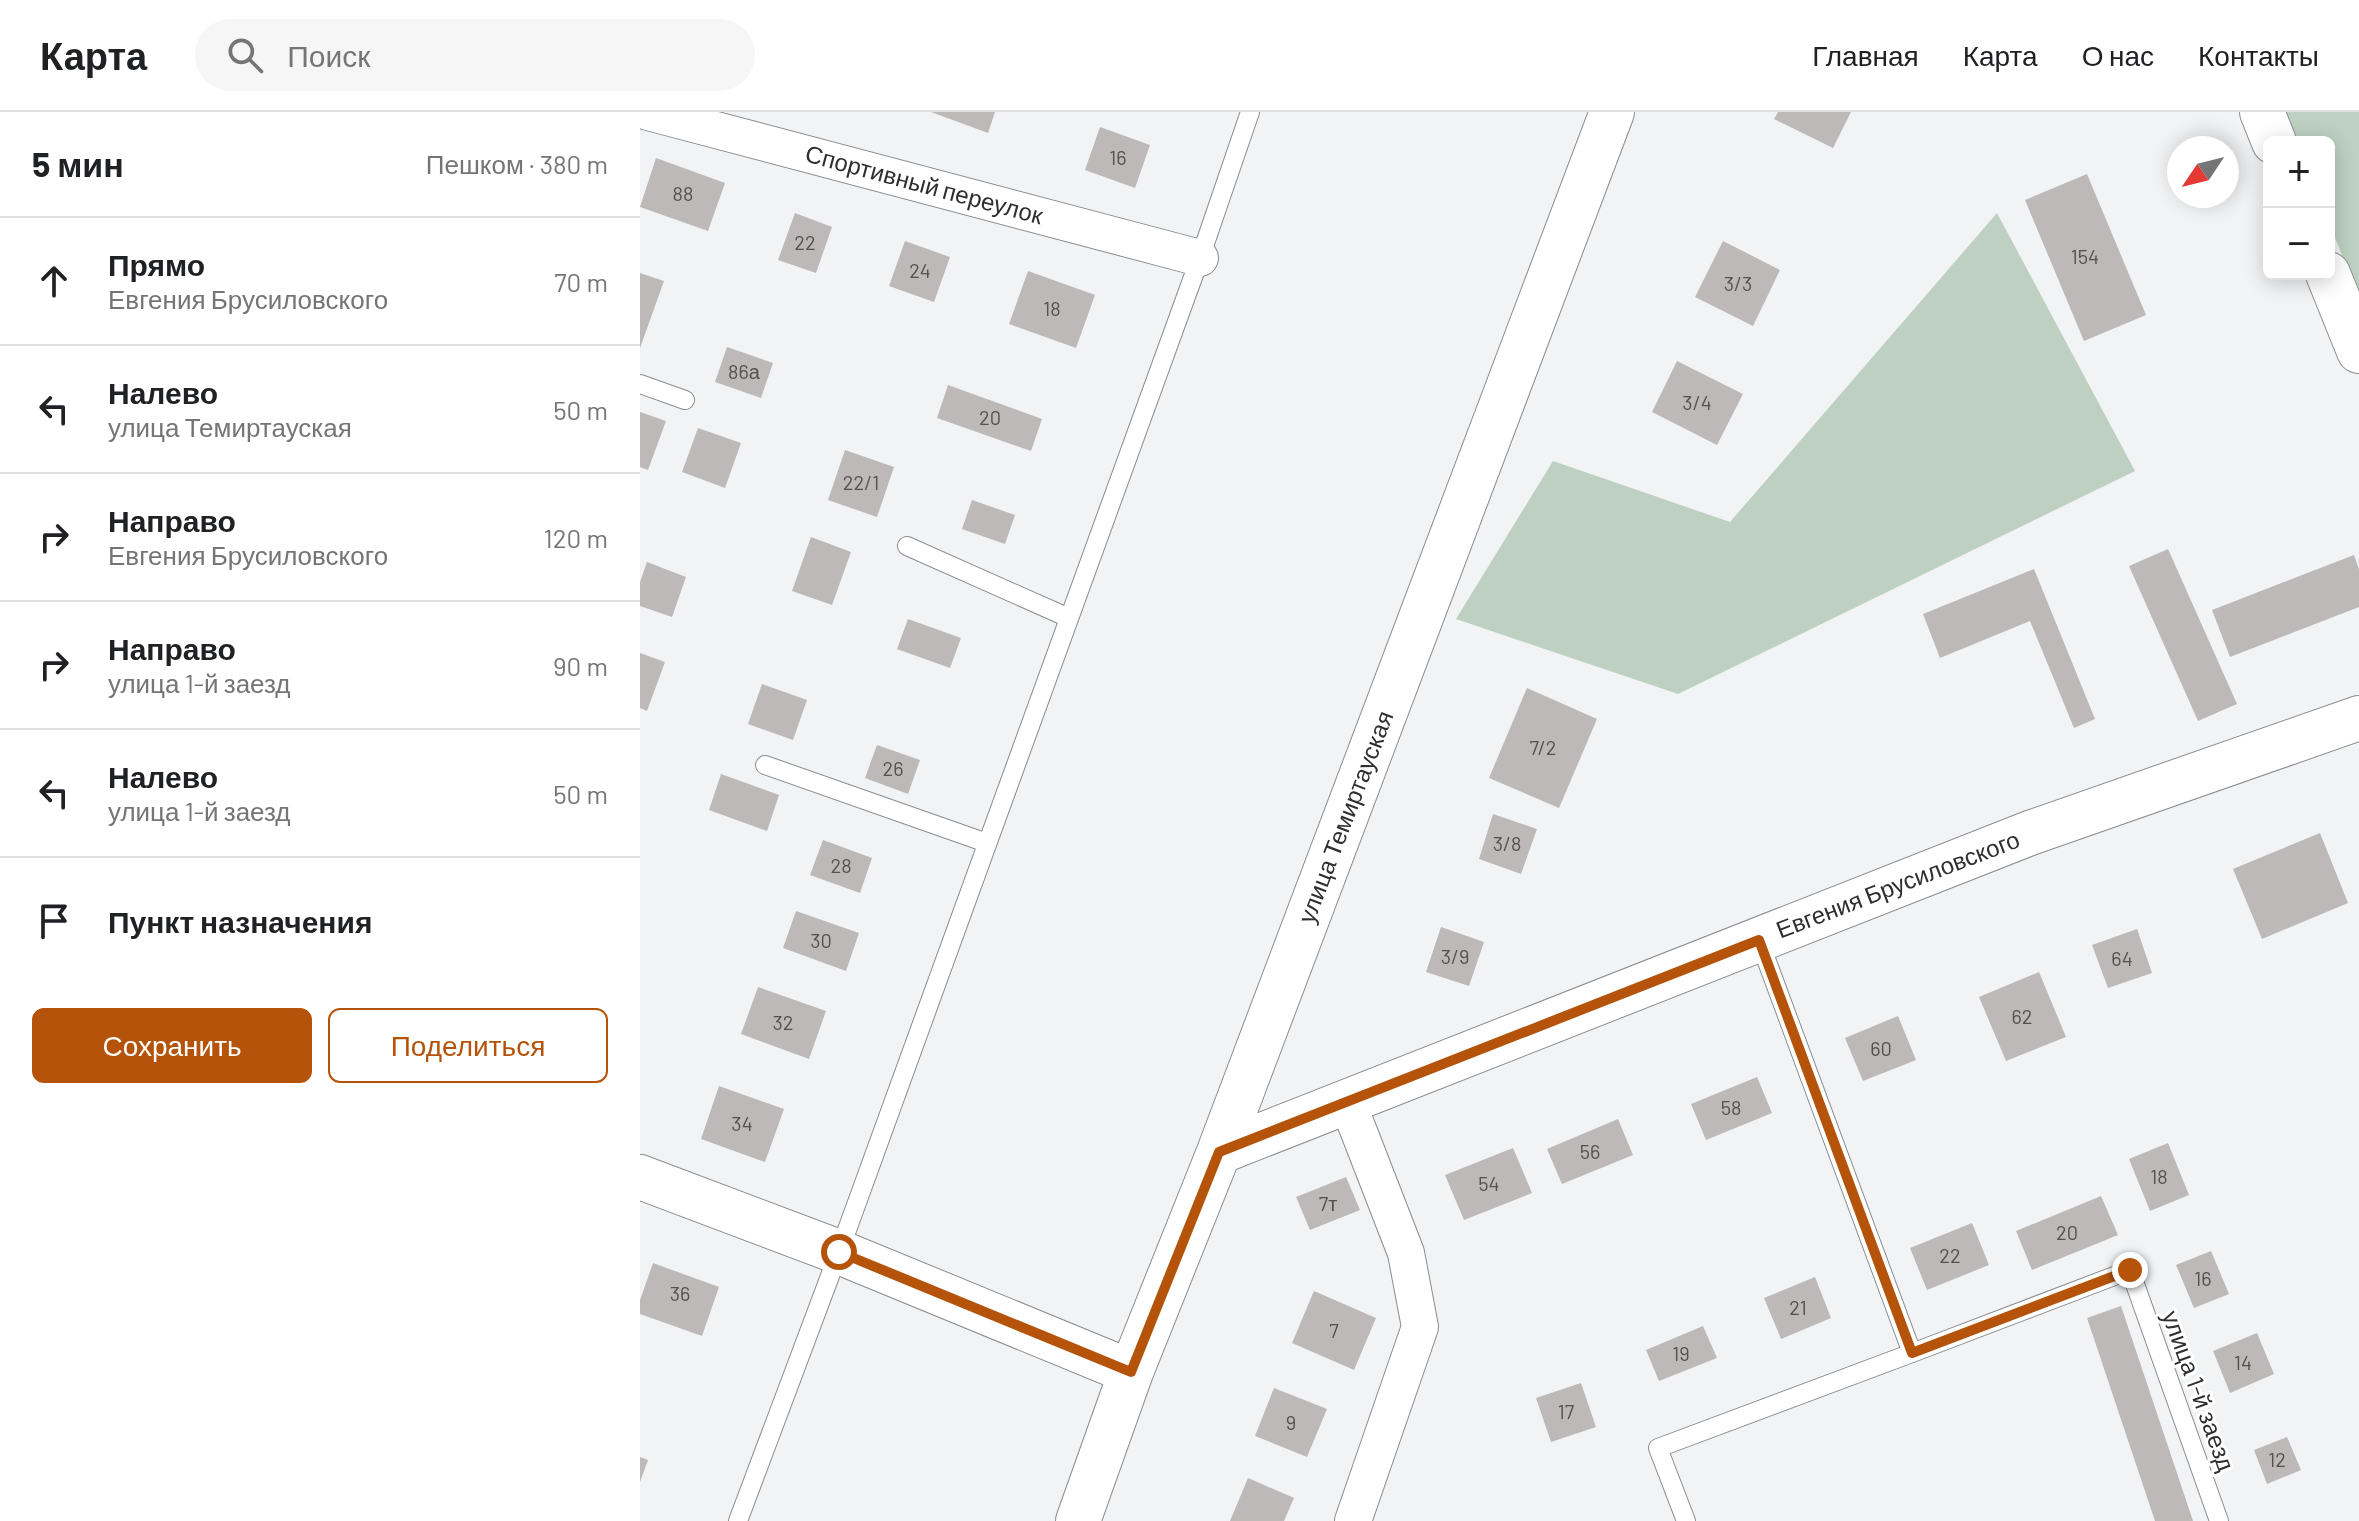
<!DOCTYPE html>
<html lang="ru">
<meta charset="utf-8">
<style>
:root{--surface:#fff;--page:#f6f6f6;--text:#202124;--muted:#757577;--line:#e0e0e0;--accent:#b45309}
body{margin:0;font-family:Barlow,sans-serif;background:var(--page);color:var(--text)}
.controls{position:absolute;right:24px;top:24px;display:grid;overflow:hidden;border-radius:12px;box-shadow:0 4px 20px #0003}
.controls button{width:72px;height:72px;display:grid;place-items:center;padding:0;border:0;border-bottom:2px solid var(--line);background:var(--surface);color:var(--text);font:40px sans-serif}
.compass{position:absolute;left:1527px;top:24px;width:72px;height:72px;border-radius:50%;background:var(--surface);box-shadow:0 4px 20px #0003;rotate:235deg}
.stop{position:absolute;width:24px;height:24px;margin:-18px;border:6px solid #b45309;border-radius:50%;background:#fff}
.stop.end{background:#b45309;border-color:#fff;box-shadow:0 2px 8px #0008}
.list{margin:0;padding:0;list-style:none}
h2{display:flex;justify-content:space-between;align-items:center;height:104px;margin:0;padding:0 32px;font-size:34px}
h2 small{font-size:26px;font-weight:400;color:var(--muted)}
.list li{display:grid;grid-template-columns:52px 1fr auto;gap:24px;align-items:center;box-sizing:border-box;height:128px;padding:0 32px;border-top:2px solid var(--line)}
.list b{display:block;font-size:30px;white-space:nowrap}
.list p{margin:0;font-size:26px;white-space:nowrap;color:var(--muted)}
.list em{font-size:26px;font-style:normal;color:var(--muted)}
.actions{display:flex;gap:16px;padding:24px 32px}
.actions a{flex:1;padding:18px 0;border:2px solid var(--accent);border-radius:12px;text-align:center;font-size:28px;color:var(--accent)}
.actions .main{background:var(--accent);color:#fff}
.icon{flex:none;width:44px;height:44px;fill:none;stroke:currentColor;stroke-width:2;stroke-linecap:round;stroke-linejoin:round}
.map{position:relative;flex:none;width:1719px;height:1409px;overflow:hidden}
header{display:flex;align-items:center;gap:48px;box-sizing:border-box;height:112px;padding:0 40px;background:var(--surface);border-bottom:2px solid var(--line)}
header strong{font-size:38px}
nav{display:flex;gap:44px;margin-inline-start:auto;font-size:28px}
.search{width:560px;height:72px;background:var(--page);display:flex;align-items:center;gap:20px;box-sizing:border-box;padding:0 28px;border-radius:44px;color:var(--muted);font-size:30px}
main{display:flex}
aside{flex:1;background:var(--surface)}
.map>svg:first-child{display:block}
.green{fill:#bdd0c1}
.building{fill:#bcb9b8}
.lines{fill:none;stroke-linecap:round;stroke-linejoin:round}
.service-casing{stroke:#8a8c8e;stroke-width:20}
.minor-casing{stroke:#8a8c8e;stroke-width:38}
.tertiary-casing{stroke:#8a8c8e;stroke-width:46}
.service{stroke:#fff;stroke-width:18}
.minor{stroke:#fff;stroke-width:36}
.tertiary{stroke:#fff;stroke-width:44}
.route{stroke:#b45309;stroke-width:10}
.labels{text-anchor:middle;stroke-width:6;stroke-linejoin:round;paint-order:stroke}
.number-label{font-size:20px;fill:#525252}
.street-label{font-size:24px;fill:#2f2f30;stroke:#fff}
</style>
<header>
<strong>Карта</strong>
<div class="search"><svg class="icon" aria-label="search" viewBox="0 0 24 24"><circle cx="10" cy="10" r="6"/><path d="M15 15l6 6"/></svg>Поиск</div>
<nav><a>Главная</a><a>Карта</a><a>О нас</a><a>Контакты</a></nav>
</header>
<main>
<aside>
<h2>5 мин<small>Пешком · 380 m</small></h2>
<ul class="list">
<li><svg class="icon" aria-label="ahead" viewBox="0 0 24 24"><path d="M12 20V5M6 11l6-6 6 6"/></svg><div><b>Прямо</b><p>Евгения Брусиловского</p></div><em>70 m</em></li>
<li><svg class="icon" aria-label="left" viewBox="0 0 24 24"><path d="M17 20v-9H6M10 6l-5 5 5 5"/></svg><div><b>Налево</b><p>улица Темиртауская</p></div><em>50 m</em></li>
<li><svg class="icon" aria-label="right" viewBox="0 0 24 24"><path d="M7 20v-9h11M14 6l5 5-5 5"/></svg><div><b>Направо</b><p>Евгения Брусиловского</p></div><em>120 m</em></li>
<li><svg class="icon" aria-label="right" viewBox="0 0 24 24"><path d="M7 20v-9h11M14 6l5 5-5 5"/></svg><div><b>Направо</b><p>улица 1-й заезд</p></div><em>90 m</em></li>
<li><svg class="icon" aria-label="left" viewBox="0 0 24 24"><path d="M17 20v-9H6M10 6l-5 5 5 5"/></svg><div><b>Налево</b><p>улица 1-й заезд</p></div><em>50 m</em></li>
<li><svg class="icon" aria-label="arrive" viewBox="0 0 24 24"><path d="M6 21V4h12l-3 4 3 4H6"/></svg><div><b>Пункт назначения</b></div></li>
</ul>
<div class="actions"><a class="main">Сохранить</a><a>Поделиться</a></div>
</aside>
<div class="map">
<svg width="1719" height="1409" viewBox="0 0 1719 1409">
<rect width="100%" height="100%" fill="#f1f3f5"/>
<path class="green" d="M1644,0h75v185l-30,-74v-81h-33z
M1357,101l138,258 -457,223 -222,-75 97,-158 177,61z"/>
<path class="building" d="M291,0h64l-7,21z
M1138,0h73l-18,36 -59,-29z
M460,15l50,18 -15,43 -50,-18z
M16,46l69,25 -17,48 -68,-24z
M1447,62l59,141 -62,26 -59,-141z
M155,101l37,14 -16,46 -38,-13z
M265,129l45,16 -16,45 -45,-16z
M1083,129l57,29 -27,56 -58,-29z
M388,159l67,24 -19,53 -67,-24z
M0,161l24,8 -24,67z
M87,235l46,16 -12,35 -46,-16z
M1037,249l66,33 -26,51 -65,-33z
M308,273l94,34 -11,32 -94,-33z
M0,300l26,9 -18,49 -8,-3z
M58,316l43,15 -16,45 -43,-16z
M205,338l49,17 -17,50 -49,-17z
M332,388l43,15 -10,29 -43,-15z
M171,425l40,15 -19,53 -40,-14z
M1528,437l69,155 -39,17 -69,-155z
M1714,443l5,14v38l-129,50 -18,-47z
M7,450l39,15 -14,40 -32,-11v-24z
M1394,457l61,150 -21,9 -44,-107 -90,37 -17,-44z
M268,507l53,19 -11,30 -53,-19z
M0,541l25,9 -18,49 -7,-3z
M122,572l45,16 -14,40 -45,-16z
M887,576l70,31 -38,89 -70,-30z
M237,633l43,15 -12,34 -43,-16z
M81,662l58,21 -12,36 -58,-21z
M853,702l44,15 -16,45 -42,-15z
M1680,721l28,70 -86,36 -29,-70z
M183,728l49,18 -12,35 -50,-18z
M156,799l63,22 -13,38 -63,-23z
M801,815l43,15 -15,44 -43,-14z
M1497,817l15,44 -44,15 -16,-43z
M1399,860l27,65 -60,24 -27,-64z
M118,875l68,24 -17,48 -68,-25z
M1258,904l18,44 -53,21 -18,-43z
M1117,965l15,36 -66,27 -15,-36z
M79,974l65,23 -19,53 -64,-23z
M978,1007l15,36 -71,29 -15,-35z
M1528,1031l21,52 -39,16 -21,-52z
M873,1036l19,45 -68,27 -19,-45z
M706,1065l14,33 -50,20 -14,-33z
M1461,1084l17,39 -86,35 -16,-39z
M1332,1111l17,42 -62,25 -17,-42z
M1571,1139l18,43 -35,14 -18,-43z
M13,1151l66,24 -17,49 -62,-22v-14z
M1175,1165l16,41 -50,21 -17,-41z
M674,1179l62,27 -22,52 -62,-27z
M1481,1194l72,215h-38l-68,-203z
M1063,1214l14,32 -58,23 -13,-31z
M1617,1221l17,41 -44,19 -17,-42z
M941,1271l15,44 -45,15 -15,-44z
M634,1276l53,21 -20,48 -52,-21z
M1647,1325l14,33 -34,14 -13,-34z
M0,1345l8,3 -8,22z
M608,1366l46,20 -10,23h-54z"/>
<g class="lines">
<g class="service-casing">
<path id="service" d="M0,272l45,16
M267,434l162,72
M125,653l222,78
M1119,828l153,413 218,-83 89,251
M98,1409l101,-269 361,-994 50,-146
M1046,1409l-28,-73 254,-95"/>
</g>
<g class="minor-casing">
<path id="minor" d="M8,0l552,146
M707,989l59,152 14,74 -67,194"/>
</g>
<g class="tertiary-casing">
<path id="tertiary" d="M1622,0l12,30
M1688,162l31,77
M579,1040l811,-319 329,-115
M0,1065l199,75 292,120
M438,1409l53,-149 88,-220 393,-1040"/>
</g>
<use href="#service" class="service"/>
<use href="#minor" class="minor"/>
<use href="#tertiary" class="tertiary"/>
</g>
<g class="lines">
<path class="route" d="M199,1140l292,120 88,-220 540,-212 153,413 218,-83"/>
</g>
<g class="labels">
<g class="number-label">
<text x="478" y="53">16</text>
<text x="43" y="89">88</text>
<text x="165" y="138">22</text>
<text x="1445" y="152">154</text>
<text x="280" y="166">24</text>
<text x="1098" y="179">3/3</text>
<text x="412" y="204">18</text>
<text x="104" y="267">86а</text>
<text x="1057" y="298">3/4</text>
<text x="350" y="313">20</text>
<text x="221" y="378">22/1</text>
<text x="903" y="643">7/2</text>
<text x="253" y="664">26</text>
<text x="867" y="739">3/8</text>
<text x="201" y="761">28</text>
<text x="181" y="836">30</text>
<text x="815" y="852">3/9</text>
<text x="1482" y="854">64</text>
<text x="1382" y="912">62</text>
<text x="143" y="918">32</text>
<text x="1241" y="944">60</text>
<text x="1091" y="1003">58</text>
<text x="102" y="1019">34</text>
<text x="950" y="1047">56</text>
<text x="1519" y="1072">18</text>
<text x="849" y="1079">54</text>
<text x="688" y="1099">7т</text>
<text x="1427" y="1128">20</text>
<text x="1310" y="1151">22</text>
<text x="1563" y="1174">16</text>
<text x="40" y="1189">36</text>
<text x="1158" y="1203">21</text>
<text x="694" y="1226">7</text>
<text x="1041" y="1249">19</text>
<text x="1603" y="1258">14</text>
<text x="926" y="1307">17</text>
<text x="651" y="1318">9</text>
<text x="1637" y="1355">12</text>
</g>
<g class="street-label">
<text transform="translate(284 73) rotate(15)" y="8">Спортивный переулок</text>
<text transform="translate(706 705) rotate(-69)" y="8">улица Темиртауская</text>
<text transform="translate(1258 773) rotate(-21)" y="8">Евгения Брусиловского</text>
<text transform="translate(1558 1279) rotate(70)" y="8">улица 1-й заезд</text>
</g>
</g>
</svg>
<div class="controls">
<button>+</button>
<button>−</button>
</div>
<svg class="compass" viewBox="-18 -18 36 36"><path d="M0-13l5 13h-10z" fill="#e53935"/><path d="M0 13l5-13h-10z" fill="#757577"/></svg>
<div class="stop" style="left:199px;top:1140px"></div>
<div class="stop end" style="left:1490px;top:1158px"></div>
</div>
</main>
